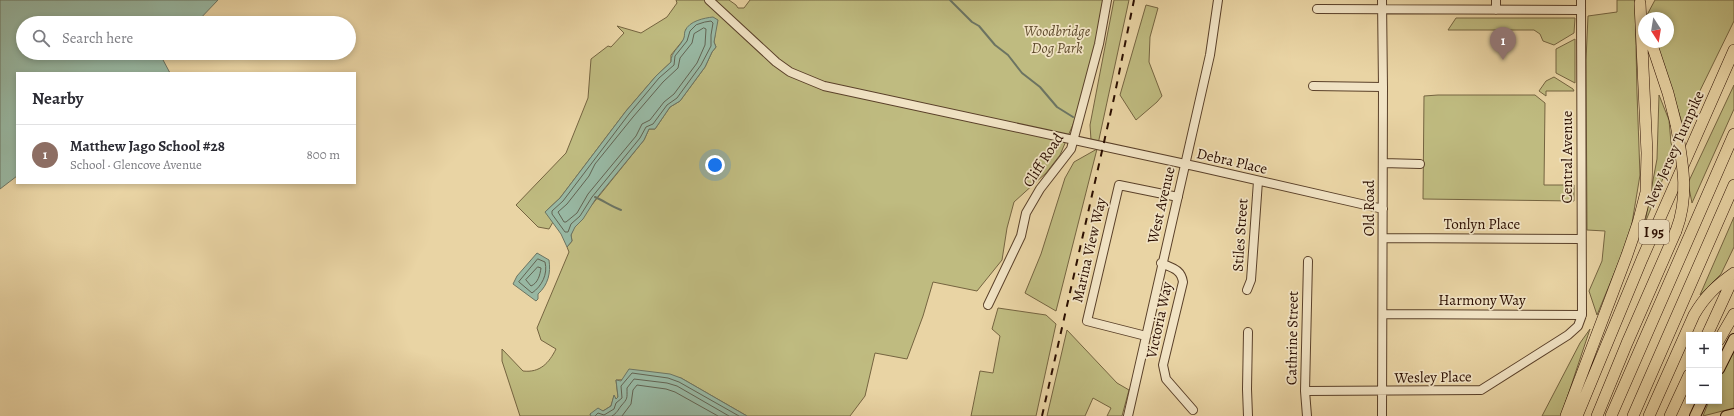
<!DOCTYPE html>
<meta charset="utf-8">
<style>
:root{--surface:#fff;--page:#f2f2f3;--text:#2b2b33;--muted:#7c7c81;--line:#e1e1e2;--accent:#1a73e8}
body{margin:0;font-family:Alegreya,serif;background:var(--page);color:var(--text)}
.controls{position:absolute;right:12px;bottom:12px;display:grid;overflow:hidden;border-radius:0px;box-shadow:0 2px 6px #0003}
.controls button{width:36px;height:36px;display:grid;place-items:center;padding:0;border:0;border-bottom:1px solid var(--line);background:var(--surface);color:var(--text);font:20px sans-serif}
.compass{position:absolute;left:1638px;top:12px;width:36px;height:36px;border-radius:50%;background:var(--surface);box-shadow:0 2px 6px #0003;rotate:168deg}
.you{position:absolute;left:715px;top:165px;width:14px;height:14px;margin:-10px;border:3px solid #fff;border-radius:50%;background:#1a73e8;box-shadow:0 0 0 6px #1a73e833}
.badge{display:grid;place-items:center;width:26px;height:26px;border-radius:50%;background:var(--accent);color:#fff;font-size:13px;font-weight:700}
.pin{position:absolute;translate:-50% -33px;filter:drop-shadow(0 1px 2px #0008)}
.pin::after{content:'';position:absolute;top:21px;width:14px;height:12px;background:inherit;clip-path:polygon(0 0,100% 0,50% 100%)}
.list{margin:0;padding:0;list-style:none}
h2{display:flex;justify-content:space-between;align-items:center;height:52px;margin:0;padding:0 16px;font-size:17px}
h2 small{font-size:13px;font-weight:400;color:var(--muted)}
.list li{display:grid;grid-template-columns:26px 1fr auto;gap:12px;align-items:center;box-sizing:border-box;height:60px;padding:0 16px;border-top:1px solid var(--line)}
.list b{display:block;font-size:15px;white-space:nowrap}
.list p{margin:0;font-size:13px;white-space:nowrap;color:var(--muted)}
.list em{font-size:13px;font-style:normal;color:var(--muted)}
.icon{flex:none;width:22px;height:22px;fill:none;stroke:currentColor;stroke-width:2;stroke-linecap:round;stroke-linejoin:round}
.map{position:relative;flex:none;width:1734px;height:416px;overflow:hidden}
.search{position:absolute;background:var(--surface);box-shadow:0 2px 6px #0003;left:16px;top:16px;width:340px;height:44px;display:flex;align-items:center;gap:10px;box-sizing:border-box;padding:0 14px;border-radius:22px;color:var(--muted);font-size:15px}
.panel{position:absolute;background:var(--surface);box-shadow:0 2px 6px #0003;left:16px;top:72px;width:340px;height:112px;border-radius:0px}
.map>svg:first-child{display:block}
.green{fill:#bfbb80;stroke:#756440}
.water{fill:#98b8a3;stroke:#6c7462}
.lines{fill:none;stroke-linecap:round;stroke-linejoin:round}
.shore{stroke:#626352;stroke-width:1}
.stream{stroke:#6c7462;stroke-width:2}
.minor-casing{stroke:#5a4029;stroke-width:10}
.major-casing{stroke:#2b0e00;stroke-width:12}
.highway-casing{stroke:#2b0e00;stroke-width:12}
.minor{stroke:#f1e3c4;stroke-width:8}
.major{stroke:#e9d4a4;stroke-width:10}
.highway{stroke:#e9d4a4;stroke-width:11}
.rail{stroke:#2b0e00;stroke-width:2;stroke-dasharray:7 7;stroke-linecap:butt}
.highway-bridge-casing{stroke:#2b0e00;stroke-width:12;stroke-linecap:butt}
.highway-bridge{stroke:#e9d4a4;stroke-width:11}
.labels{text-anchor:middle;stroke-width:3.5;stroke-linejoin:round;paint-order:stroke}
.shield{fill:#f1e3c4;stroke:#664e3b;stroke-width:1}
.shield-label{font-size:14px;font-weight:bold;fill:#2b0e00}
.park-label{font-size:15px;font-style:italic;fill:#5f4b2d;stroke:#f1e3c4}
.street-label{font-size:15px;fill:#2b0e00;stroke:#f1e3c4}
</style>
<div class="map">
<svg width="1734" height="416" viewBox="0 0 1734 416">
<rect width="100%" height="100%" fill="#e9d4a4"/>
<filter id="stains"><feTurbulence type="fractalNoise" baseFrequency=".005" numOctaves="4"/><feColorMatrix values="0 0 0 0 .2 0 0 0 0 .09 0 0 0 0 .02 0 0 0 .5 -.17"/></filter>
<radialGradient id="worn" r=".72"><stop offset=".6" stop-color="#630" stop-opacity="0"/><stop offset="1" stop-color="#630" stop-opacity=".3"/></radialGradient>
<path class="green" d="M676,0h53l7,5 2,3h6l6,-8h354l-10,60 -17,55 -17,40 -14,18 -32,29 -7,26 -5,32 -25,31 -44,-9 -10,34 -16,43 -32,-6 -10,43 -15,20h-103l-66,-38 -65,2 2,17 -2,2 -2,-3 -3,10 -8,5 -13,3 1,2h-71l-18,-55v-12l21,22c17,2 26,-8 33,-22l-15,-9 -4,-12 32,-76 -2,-5 5,-6 -1,-6 3,-8 70,-87 5,-11h6l15,-22 10,-6 25,-34 7,-15 4,-5 -2,-5 1,-7 -29,-6 -2,10 -13,16v7l-15,14 -30,35 -66,87 -14,13 7,11 -4,7 -11,-2 -22,-22 50,-52 22,-55 3,-39 17,-13 3,1 13,-14 -7,-7 24,7 26,-16 10,-14z
M1114,0h15l-31,144 -7,-4 -1,-15z
M1617,0h18l2,93 3,82 -10,60 -33,80 -8,-24 13,-30 3,-30 -18,-1 -1,-170 2,-44 29,-4z
M1655,0h79v21l-42,86 -7,25 -29,-90h12v-24h-19l-2,-3z
M1146,5l12,3 -8,29 -1,25 13,34 -5,6 -21,18 -16,-25z
M1456,18h119l-1,15 -20,12 -11,-4 -3,-7 -6,-4h-86z
M1575,39v44l-19,-10v-24z
M1554,77l19,12 1,2h-28v5l-7,-5 7,-10z
M1734,85v24l-42,94 -4,-20z
M1438,95h97l10,8 -1,82h30v16l-151,-2 1,-103z
M1659,95l10,25 2,23 3,8 -29,72 12,-64z
M1097,149l-41,162 -31,-18 16,-39 24,-76 9,-16z
M1734,217v30l-13,27 -21,21z
M998,308l48,7 10,9 -20,92h-65l9,-45 13,2 7,-37 -8,-7z
M1590,329l-29,87h-19l38,-73z
M1067,330l50,53 12,7 -7,26h-15l4,-8 -18,-10 -8,18h-38z
M1734,340v68l-31,8 6,-15h10v-24z"/>
<path class="water" d="M0,0h218l-22,23h-173v30h143l-4,5 8,15h-153v103l-17,13z
M713,17l5,3 -4,22 2,5 -4,5 -7,15 -25,34 -10,6 -15,22h-6l-5,11 -49,60 -12,19 -8,8 -4,8 1,6 -5,6 -6,-13 -16,-22 15,-14 66,-87 30,-35 15,-14c0,-10 7,-13 12,-22 2,-3 1,-6 2,-9 4,-10 19,-13 28,-14z
M537,253l12,7c2,13 -1,25 -11,34v5l-2,2 -23,-17 4,-8z
M629,369l41,5 11,4 66,38h-156l-1,-2 8,-6 5,3 8,-5 3,-11 2,4 2,-2 -2,-17 5,1z"/>
<g class="lines">
<path class="shore" d="M705,22l6,-1 2,2 -2,12v11l-10,19 -24,33 -10,7 -14,19 -7,3 -6,11 -48,59 -12,19 -9,8 -3,8h-3l-13,-18v-3l11,-10 66,-87 30,-36 15,-13 1,-9 12,-15 3,-10 6,-6z
M704,28l2,1 -1,16 -8,18 -23,31 -10,8 -14,18 -8,4 -6,12 -48,58 -11,19 -11,9h-2l-6,-10 9,-8 22,-28 6,-12 38,-47 30,-35 15,-14 2,-10 12,-15 2,-9z
M538,259l7,3c3,12 -3,24 -13,31l-13,-11z
M538,267l3,1c-1,7 -3,15 -10,18l-5,-6z
M595,416l3,-3 6,2 10,-6 2,-6 6,-5 -1,-12 11,-13 36,5 11,4 60,34
M612,416c5,-3 6,-6 9,-10 7,-8 6,-7 6,-18l7,-9 33,4 10,3 52,30
M622,416l9,-12 2,-14 4,-5 29,4 9,3 43,24"/>
<path class="stream" d="M950,0l22,22 7,4 16,19 13,10 14,18 18,14 17,20 16,10
M595,197c9,4 17,10 26,13"/>
<g class="minor-casing">
<path id="minor" d="M709,0l67,62 14,10 34,14 375,81 184,42
M1382,0l1,87 -1,329
M1317,9l264,1
M1496,10v-10
M1313,86l70,1
M1383,163l37,1
M1383,238l198,1
M1161,263c11,5 20,6 22,19l-20,83 3,14 27,31
M1247,290l4,-10 7,-99
M988,305l33,-69 5,-23 14,-24 31,-40 28,-105 8,-44
M1383,314l199,1
M1146,336l-59,-15 32,-136 59,12
M1305,391l176,-1 87,-55 10,-9 4,-11 -1,-315
M1128,416l82,-361 8,-55
M1248,416l-1,-27 1,-57
M1307,416l-2,-25 3,-130"/>
</g>
<g class="major-casing">
<path id="major" d="M1719,369l15,-30
M1695,416l7,-15
M1726,416l8,-2"/>
</g>
<g class="highway-casing">
<path id="highway" d="M1651,42l17,51 8,31
M1707,335l27,-59
M1719,340l15,-26
M1566,416l61,-161 11,-32 8,-31 1,-39 -7,-150
M1577,416l65,-157 92,-209
M1597,416l30,-73 49,-112
M1611,416l123,-282
M1633,416l101,-231
M1649,416l45,-101c11,-19 23,-30 40,-42
M1670,416l19,-41"/>
</g>
<use href="#minor" class="minor"/>
<use href="#major" class="major"/>
<use href="#highway" class="highway"/>
<path class="rail" d="M1042,416l72,-318 20,-98"/>
<g class="highway-bridge-casing">
<path id="highway-bridge" d="M1676,124c6,36 14,71 0,107"/>
</g>
<use href="#highway-bridge" class="highway-bridge"/>
</g>
<g class="labels">
<rect class="shield" x="1639" y="220" width="30" height="24" rx="3"/>
<g class="shield-label">
<text x="1654" y="237">I 95</text>
</g>
<g class="park-label">
<text x="1057" y="36">Woodbridge<tspan x="1057" dy="17">Dog Park</tspan></text>
</g>
<g class="street-label">
<text transform="translate(1674 149) rotate(-66)" y="5">New Jersey Turnpike</text>
<text transform="translate(1567 157) rotate(-90)" y="5">Central Avenue</text>
<text transform="translate(1043 160) rotate(-57)" y="5">Cliff Road</text>
<text transform="translate(1232 161) rotate(13)" y="5">Debra Place</text>
<text transform="translate(1161 205) rotate(-77)" y="5">West Avenue</text>
<text transform="translate(1369 208) rotate(-90)" y="5">Old Road</text>
<text x="1482" y="229">Tonlyn Place</text>
<text transform="translate(1240 235) rotate(-86)" y="5">Stiles Street</text>
<text transform="translate(1089 250) rotate(-77)" y="5">Marina View Way</text>
<text x="1482" y="305">Harmony Way</text>
<text transform="translate(1159 320) rotate(-78)" y="5">Victoria Way</text>
<text transform="translate(1292 338) rotate(-89)" y="5">Cathrine Street</text>
<text transform="translate(1433 377) rotate(-1)" y="5">Wesley Place</text>
</g>
</g>
<rect width="100%" height="100%" filter="url(#stains)"/>
<rect width="100%" height="100%" fill="url(#worn)"/>
</svg>
<div class="controls">
<button>+</button>
<button>−</button>
</div>
<svg class="compass" viewBox="-18 -18 36 36"><path d="M0-13l5 13h-10z" fill="#e53935"/><path d="M0 13l5-13h-10z" fill="#7c7c81"/></svg>
<div class="you"></div>
<div class="pin badge" style="left:1503px;top:60px;background:#8d6e63">1</div>
<div class="search"><svg class="icon" aria-label="search" viewBox="0 0 24 24"><circle cx="10" cy="10" r="6"/><path d="M15 15l6 6"/></svg>Search here</div>
<section class="panel">
<h2>Nearby<small></small></h2>
<ul class="list">
<li><span class="badge" style="background:#8d6e63">1</span><div><b>Matthew Jago School #28</b><p>School · Glencove Avenue</p></div><em>800 m</em></li>
</ul>
</section>
</div>
